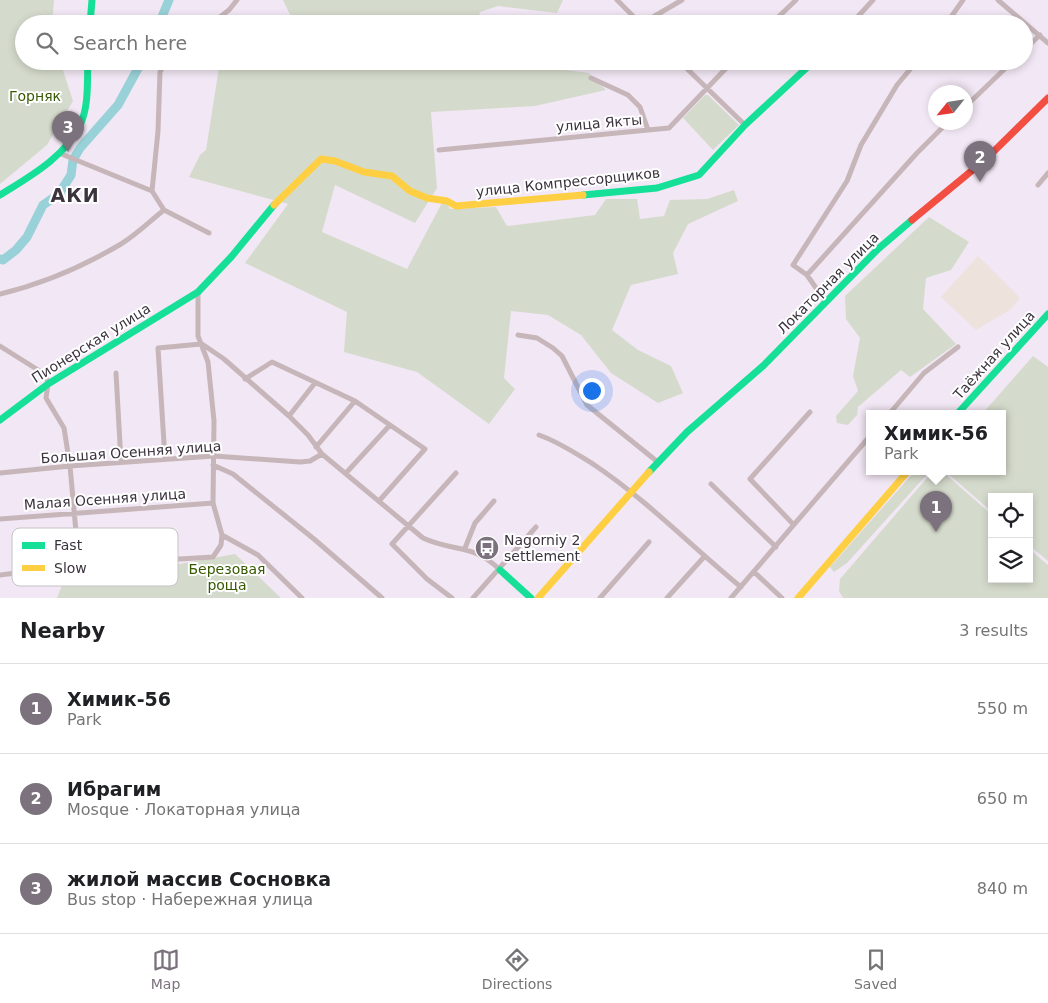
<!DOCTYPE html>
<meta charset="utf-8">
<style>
:root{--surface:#fff;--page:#f2f2f2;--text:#202124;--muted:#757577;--line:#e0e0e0;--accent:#7b727d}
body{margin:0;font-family:"DejaVu Sans",sans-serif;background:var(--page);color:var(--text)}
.controls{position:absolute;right:15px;bottom:15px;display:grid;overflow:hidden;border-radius:0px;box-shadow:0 2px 8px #0003}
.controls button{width:45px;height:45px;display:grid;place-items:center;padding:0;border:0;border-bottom:1px solid var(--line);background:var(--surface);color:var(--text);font:25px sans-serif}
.compass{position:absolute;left:928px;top:85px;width:45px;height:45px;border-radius:50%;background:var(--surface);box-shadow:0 2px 8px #0003;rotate:240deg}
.you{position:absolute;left:591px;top:390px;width:18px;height:18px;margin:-12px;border:4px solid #fff;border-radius:50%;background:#1a73e8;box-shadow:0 0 0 8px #1a73e833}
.badge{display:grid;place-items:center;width:32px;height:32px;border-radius:50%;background:var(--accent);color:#fff;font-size:16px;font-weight:700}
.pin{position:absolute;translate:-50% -41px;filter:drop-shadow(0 1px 2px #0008)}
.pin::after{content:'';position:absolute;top:26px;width:18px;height:15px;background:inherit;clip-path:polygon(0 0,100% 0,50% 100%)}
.popup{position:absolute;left:866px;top:410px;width:140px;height:65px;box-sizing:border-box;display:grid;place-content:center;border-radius:0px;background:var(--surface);filter:drop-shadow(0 1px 4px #0005);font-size:16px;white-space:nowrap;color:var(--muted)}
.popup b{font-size:19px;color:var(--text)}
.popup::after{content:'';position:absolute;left:50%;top:100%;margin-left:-10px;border:10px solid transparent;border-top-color:var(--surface)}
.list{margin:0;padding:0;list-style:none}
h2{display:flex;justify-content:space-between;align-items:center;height:65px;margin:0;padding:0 20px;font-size:21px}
h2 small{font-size:16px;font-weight:400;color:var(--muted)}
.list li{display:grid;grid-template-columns:32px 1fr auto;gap:15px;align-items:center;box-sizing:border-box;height:90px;padding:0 20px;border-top:1px solid var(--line)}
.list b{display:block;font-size:19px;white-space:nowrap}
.list p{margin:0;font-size:16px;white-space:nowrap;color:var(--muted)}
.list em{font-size:16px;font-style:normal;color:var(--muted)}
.icon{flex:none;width:28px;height:28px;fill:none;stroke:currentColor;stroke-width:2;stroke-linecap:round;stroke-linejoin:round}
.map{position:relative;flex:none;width:1048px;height:598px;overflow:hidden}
.search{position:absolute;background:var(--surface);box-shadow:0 2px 8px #0003;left:15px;right:15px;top:15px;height:55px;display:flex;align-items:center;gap:12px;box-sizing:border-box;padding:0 18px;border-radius:28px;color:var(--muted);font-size:19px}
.sheet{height:335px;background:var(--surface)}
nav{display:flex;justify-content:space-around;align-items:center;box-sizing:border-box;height:70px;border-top:1px solid var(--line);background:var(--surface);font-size:14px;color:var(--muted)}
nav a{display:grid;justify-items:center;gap:2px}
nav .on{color:var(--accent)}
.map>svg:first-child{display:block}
.education{fill:#eee2dd}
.green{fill:#d5dbcc}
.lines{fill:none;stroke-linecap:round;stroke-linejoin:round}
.river{stroke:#98d1d7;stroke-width:9}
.street{stroke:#c7b6b9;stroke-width:5}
.fast{stroke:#16e098;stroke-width:7}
.slow{stroke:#ffcf43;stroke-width:7}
.jam{stroke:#f24e42;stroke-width:7}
.labels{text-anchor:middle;stroke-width:4;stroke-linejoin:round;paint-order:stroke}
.park-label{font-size:14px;fill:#375901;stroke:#fff}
.street-label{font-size:14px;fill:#3b333d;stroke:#fff}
.poi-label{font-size:14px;fill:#3b333d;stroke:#fff;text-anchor:start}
.district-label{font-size:19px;font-weight:bold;letter-spacing:1px;fill:#3b333d;stroke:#fff}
.key{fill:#fff;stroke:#c4c2c5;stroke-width:1}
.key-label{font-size:14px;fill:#3b333d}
</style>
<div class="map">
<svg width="1048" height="598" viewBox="0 0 1048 598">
<rect width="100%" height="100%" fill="#f2e7f4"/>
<path class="education" d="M978,256l42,42 -10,12 -34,20 -35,-33z"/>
<path class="green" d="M0,0h54l-2,24h-28v37h36l13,40 -26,44 -47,39z
M283,0h280l-6,13 -59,-7 -18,6 -3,12h-191l6,-5z
M220,61h274l95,12 17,17 -71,16 -104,6 6,76 -22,35 -80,-38 -13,47 85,37 37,-70 6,10 46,-2 11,19 88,-11 11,-16h31l3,20 24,-3 6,-16 37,-1 27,-9 4,11 -50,23 -15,29 5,21 -47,11 -19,45 26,20 33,16 12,27 -25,10 -47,-30 -30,-38 -33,-20 -37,-4 -7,67 11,11 -26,35 -72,-52 -73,-20 3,-40 -102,-49 43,-59 -99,-27 11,-22 6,-5z
M705,95h3l31,30 -26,25 -30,-32z
M929,217l40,25 -18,28 -25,8 -3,31 33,35 -46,33 -9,-7 -43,37 -1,8 -9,10 -11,-2 -1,-7 22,-25 -5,-15 7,-38 -14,-19 -1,-23z
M1033,356l15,11v194l-19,-16v-48h-37v15l-47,-41h57v-58h-19z
M915,471h15l-83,92 -13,9 -4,-5z
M933,471h9l50,44v64h37v-30l19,16v33h-205l-4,-7 1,-12z
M235,554l46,44h-224l5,-13z"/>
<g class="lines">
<path class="river" d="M159,24l10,-24
M0,259l3,1 13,-10 11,-13 16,-32 16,-11 12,-19 2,-15 7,-12 38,-43 24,-44"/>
<path class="street" d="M617,0l24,24
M998,0l50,43
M211,24l18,-14 8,-10
M641,24l41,-24
M771,24l25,-24
M851,24l22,-24
M946,24l17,-24
M1024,50l16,-15
M679,61l66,64
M591,78l37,17 12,12 8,23
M966,106l47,-45
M439,150l230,-22 64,-67
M59,153l93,38 12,19 45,23
M1038,185l10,-12
M152,191l6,-60 2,-59 6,-11
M807,275l110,-122 31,-31
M0,294c42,-10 84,-28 121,-50 15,-9 29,-23 43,-34
M825,301l-18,-26 -14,-10 54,-84 14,-36 36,-60 20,-24
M518,335l19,3 16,10 9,8 25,49 72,58
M202,344l22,15 65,57 19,19 14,19 101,84c30,14 50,5 77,32
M0,346l46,29 2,9 -2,14 18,30 6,38 9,99
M116,373l5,89
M245,379l27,-17 83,39 70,48 -46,52
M890,413l34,-40 34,-26
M289,416l26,-33
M539,435c20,7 36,18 54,29 54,36 98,82 148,123
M316,447l39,-46
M165,459l-7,-111 43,-4
M213,465l20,9 81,65 68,59
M0,473l70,-7 144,-10 86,6 10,-1 12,-7
M346,473l44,-48
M711,484l65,63
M0,519l213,-16
M793,524l-43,-45 60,-67
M222,535l36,20 44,43
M465,548l10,-25 19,-22
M754,572l28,26
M0,575l79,-10 134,-8 8,-12 1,-10 -9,-32 1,-82 -6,-59 -10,-26v-44
M452,598l-25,-19 -35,-35 64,-71
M473,598l63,-71
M600,598l49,-56
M667,598l37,-41
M731,598l139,-162"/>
<path class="fast" d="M90,24l2,-24
M0,195c29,-18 67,-39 81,-72 8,-19 6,-42 7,-62
M583,195l74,-7 42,-13 46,-50 69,-64
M958,413l90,-99
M0,420l48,-36 150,-92 34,-36 42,-51
M649,472l38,-40 76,-66 115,-117 34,-29
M500,570l31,28"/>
<path class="slow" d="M274,205l47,-46 14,2 29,11 28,4 18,15 17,7 20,3 9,5 127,-11
M538,598l111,-126
M798,598l110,-127"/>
<path class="jam" d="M912,220l74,-61 62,-61"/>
</g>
<defs>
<g id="bus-disc" transform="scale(1.25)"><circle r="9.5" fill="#7b727d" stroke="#fff"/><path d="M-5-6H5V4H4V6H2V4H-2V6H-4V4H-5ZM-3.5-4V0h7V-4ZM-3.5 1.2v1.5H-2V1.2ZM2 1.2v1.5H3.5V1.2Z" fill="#fff"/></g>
</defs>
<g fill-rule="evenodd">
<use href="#bus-disc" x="487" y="548"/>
</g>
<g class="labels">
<g class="park-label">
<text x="35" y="101">Горняк</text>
<text x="227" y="574">Березовая<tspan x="227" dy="16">роща</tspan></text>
</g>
<g class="street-label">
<text transform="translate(599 123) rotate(-5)" y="5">улица Якты</text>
<text transform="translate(568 182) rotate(-6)" y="5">улица Компрессорщиков</text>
<text transform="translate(828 283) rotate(-45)" y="5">Локаторная улица</text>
<text transform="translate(91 343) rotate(-32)" y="5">Пионерская улица</text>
<text transform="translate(994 355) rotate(-48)" y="5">Таёжная улица</text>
<text transform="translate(131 452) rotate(-4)" y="5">Большая Осенняя улица</text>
<text transform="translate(105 499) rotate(-4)" y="5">Малая Осенняя улица</text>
</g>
<g class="poi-label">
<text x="504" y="545">Nagorniy 2<tspan x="504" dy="16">settlement</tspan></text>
</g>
<g class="district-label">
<text x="75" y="202">АКИ</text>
</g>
</g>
<rect x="12" y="528" width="166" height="58" rx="8" class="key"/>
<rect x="22" y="542" width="23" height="7" fill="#16e098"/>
<rect x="22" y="565" width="23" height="6" fill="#ffcf43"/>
<g class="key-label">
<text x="54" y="550">Fast</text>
<text x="54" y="573">Slow</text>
</g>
</svg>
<div class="controls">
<button><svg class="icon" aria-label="locate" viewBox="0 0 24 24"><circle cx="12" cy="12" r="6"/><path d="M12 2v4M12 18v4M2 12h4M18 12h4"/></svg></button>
<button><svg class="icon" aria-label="layers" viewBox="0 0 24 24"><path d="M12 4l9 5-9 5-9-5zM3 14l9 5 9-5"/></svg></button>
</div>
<svg class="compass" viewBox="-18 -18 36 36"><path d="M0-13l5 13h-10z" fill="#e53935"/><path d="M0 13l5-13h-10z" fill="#757577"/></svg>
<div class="you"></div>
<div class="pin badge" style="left:936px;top:532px">1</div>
<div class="popup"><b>Химик-56</b>Park</div>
<div class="pin badge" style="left:980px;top:182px">2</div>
<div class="pin badge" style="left:68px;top:152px">3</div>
<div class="search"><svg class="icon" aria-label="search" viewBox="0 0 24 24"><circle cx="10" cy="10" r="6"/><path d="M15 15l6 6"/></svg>Search here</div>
</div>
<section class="sheet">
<h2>Nearby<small>3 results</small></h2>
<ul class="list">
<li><span class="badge">1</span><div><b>Химик-56</b><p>Park</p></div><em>550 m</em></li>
<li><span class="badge">2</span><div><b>Ибрагим</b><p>Mosque · Локаторная улица</p></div><em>650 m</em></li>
<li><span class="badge">3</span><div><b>жилой массив Сосновка</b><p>Bus stop · Набережная улица</p></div><em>840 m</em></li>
</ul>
</section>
<nav>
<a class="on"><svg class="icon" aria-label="map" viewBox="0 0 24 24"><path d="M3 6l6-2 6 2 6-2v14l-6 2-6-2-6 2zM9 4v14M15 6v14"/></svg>Map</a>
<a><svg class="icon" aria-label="directions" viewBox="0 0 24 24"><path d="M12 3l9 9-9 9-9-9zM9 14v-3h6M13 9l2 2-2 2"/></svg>Directions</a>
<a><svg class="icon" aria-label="saved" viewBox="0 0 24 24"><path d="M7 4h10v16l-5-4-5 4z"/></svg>Saved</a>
</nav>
